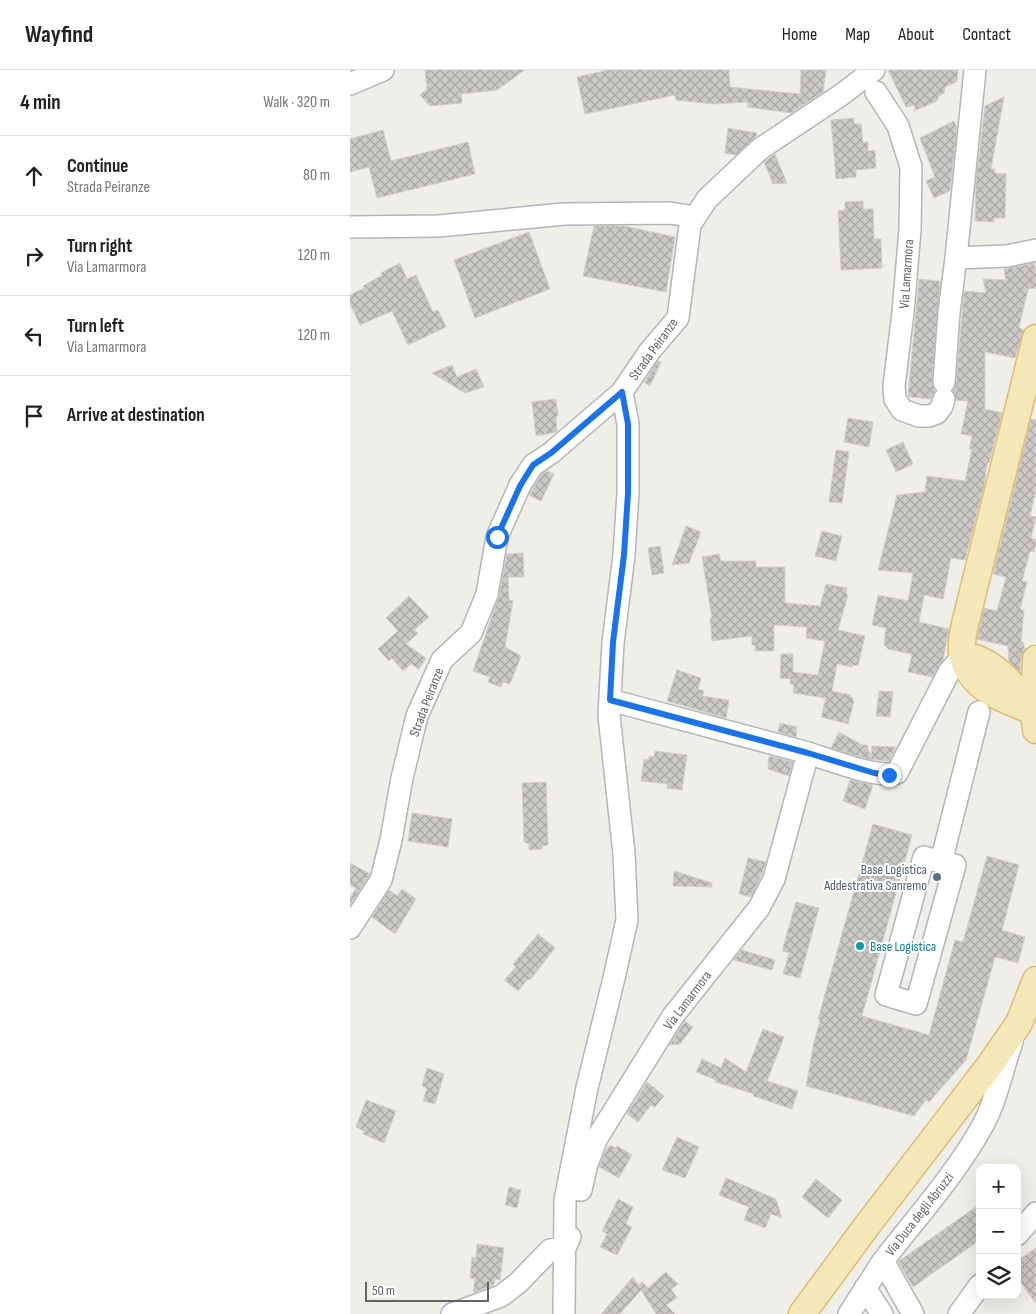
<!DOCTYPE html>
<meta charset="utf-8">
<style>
:root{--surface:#fff;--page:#f6f6f6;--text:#222;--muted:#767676;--line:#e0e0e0}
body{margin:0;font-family:"Sofia Sans Condensed",sans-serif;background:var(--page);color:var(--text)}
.controls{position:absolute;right:15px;bottom:15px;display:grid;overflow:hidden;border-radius:10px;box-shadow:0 5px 20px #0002}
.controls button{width:45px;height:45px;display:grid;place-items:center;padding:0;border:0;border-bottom:1px solid var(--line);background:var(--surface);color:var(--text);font:25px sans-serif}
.scale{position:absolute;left:15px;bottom:12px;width:124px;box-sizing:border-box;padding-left:5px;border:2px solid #606367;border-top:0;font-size:14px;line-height:18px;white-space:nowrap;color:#606367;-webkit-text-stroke:4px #fff;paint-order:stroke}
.stop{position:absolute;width:15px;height:15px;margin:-11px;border:4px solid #1a73e8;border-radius:50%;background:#fff}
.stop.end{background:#1a73e8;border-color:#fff;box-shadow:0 1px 5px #0008}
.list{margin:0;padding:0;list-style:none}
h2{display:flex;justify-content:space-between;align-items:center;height:65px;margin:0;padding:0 20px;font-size:21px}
h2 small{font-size:16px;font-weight:400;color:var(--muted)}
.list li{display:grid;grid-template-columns:32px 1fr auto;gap:15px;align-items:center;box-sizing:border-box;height:80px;padding:0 20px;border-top:1px solid var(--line)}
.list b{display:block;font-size:19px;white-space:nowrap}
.list p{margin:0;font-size:16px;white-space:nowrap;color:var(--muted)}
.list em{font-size:16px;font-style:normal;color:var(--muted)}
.icon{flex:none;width:28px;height:28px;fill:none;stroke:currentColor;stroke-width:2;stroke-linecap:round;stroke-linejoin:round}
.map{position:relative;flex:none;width:686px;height:1244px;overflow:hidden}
header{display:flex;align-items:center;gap:30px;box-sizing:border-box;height:70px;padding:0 25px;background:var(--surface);border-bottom:1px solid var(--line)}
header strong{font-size:24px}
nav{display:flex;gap:28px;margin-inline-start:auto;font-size:18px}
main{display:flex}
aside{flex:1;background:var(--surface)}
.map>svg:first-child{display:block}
.building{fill:url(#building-cross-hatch);stroke:#d4cfc8}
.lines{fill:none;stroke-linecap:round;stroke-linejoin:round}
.minor-casing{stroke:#b4b5b9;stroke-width:24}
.major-casing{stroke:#e0bb71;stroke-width:29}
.minor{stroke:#fff;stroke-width:21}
.major{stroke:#f5e8b8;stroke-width:26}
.route{stroke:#1a73e8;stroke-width:6}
.service-dot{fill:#5c6f8a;stroke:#fff;stroke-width:2}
.culture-dot{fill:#0f9aa8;stroke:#fff;stroke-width:2}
.labels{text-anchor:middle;stroke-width:4;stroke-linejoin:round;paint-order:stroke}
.street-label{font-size:14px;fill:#606367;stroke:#fff}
.service-label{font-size:14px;fill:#4e5e75;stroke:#fff;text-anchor:end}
.culture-label{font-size:14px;fill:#0d838f;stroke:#fff;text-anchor:start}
</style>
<header>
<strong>Wayfind</strong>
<nav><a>Home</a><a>Map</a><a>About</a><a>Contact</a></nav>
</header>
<main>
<aside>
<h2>4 min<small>Walk · 320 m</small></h2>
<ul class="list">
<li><svg class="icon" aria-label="ahead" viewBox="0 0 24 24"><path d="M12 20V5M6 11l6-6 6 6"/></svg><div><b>Continue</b><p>Strada Peiranze</p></div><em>80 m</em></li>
<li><svg class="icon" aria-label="right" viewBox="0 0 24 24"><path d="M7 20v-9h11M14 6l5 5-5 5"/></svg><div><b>Turn right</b><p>Via Lamarmora</p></div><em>120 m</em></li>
<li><svg class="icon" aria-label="left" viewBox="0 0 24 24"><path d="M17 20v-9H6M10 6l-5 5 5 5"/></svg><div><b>Turn left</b><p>Via Lamarmora</p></div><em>120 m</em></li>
<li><svg class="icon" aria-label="arrive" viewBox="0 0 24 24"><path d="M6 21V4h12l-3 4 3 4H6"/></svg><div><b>Arrive at destination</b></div></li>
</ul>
</aside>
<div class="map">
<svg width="686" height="1244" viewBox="0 0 686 1244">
<defs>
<pattern id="building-cross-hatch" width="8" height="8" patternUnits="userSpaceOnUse" patternTransform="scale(1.25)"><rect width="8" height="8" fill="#cbc9c5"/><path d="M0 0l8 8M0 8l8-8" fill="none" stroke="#a8a7a4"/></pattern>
</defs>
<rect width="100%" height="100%" fill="#f0eee9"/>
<path class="building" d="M75,0h100l-28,20 -36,4 1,9 -32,3 -10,-11 7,-6z
M258,0h121l1,17 70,7 1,-24h25l-3,22 -32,21 -44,-6 1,-5 -35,2 -37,-4 -1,-5 -90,19 -8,-37z
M538,0h70l-1,12 -12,5 -1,6 -5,3 -2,5 -23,10 1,-6 -9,2z
M654,27l-13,72h4v4l11,1 -1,44h-11v4l-19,-1 1,-40 9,-75z
M504,48v6h7l2,19 5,-1v9l7,-1 1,18 -20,2v7l-20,2 -5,-59z
M604,51l3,7 -7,63 -16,7 -8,-17 9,-4 -15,-39z
M378,58l29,5 -1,3 -20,19 -11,-2z
M33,60l8,31 77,-19 7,32 -98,24 -8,-31 -19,5v-33z
M425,84l12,29 -14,1 -9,-22z
M513,131v8h10l1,30h7l1,29 -41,2 -3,-59 7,-1v-8z
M244,156h30l51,11 -9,55 -83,-16z
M179,162l21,57 -75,29 -21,-58z
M50,193l7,16 9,-4 17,37 5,-2 8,17 -38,18 -16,-34 -32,14 -10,-21v-9l14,-7 -1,-2 19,-11 -1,-2z
M684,193l2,10v15l-8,1 -9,39 5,2 -9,28 -30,-6v57l17,4 -13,50h-2l-3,24 -19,73 -14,-2 -8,41 -19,-4 -5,27 30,7 -6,31 -11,17 -24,-5 4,-18 -24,-5 -4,-5 2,-16 -14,-3 6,-30 30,6 5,-28 -35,-3 19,-75 28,-3 2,-16 38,5 7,-32h-3l3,-13 -11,-2 7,-33 -12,-1 -3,-10 3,-7 8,-92 22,2 -3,-14 23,1 -2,-11z
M569,209l21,2 -8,100 3,9 -4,9 -22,-2 -1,-1z
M308,291l3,1 -11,24 -6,-4z
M102,295l5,12 19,-8 8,18 -19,6 -33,-20z
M206,329l2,17h-2l1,16 -21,4 -4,-34z
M498,348l25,4 -4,25 -25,-5z
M681,349l5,1v70l-6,26 6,1 -5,21 5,1v4l-2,9 -4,-1 -8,30 5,1 -7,27 4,1 -3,32h2l2,8 -4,8 -1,14 -11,-11 -1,-15 -31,-7 7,-31 13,3 9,-34 -13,-3z
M553,372l10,22 -17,8 -10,-22z
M486,380l13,2 -7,51 -13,-1z
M197,401l7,3 -13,27 -12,-6 13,-21z
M336,456l15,6 -12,31 -17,2z
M472,461l20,5 -6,25 -21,-5z
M310,476l4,27 -12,2 -4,-27z
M173,483l1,24h-16l1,23 4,1 -8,46 16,9 -11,28 -7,-2 -2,5 -13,-5 2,-5 -17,-6 26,-75 8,-42z
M369,484l2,7h35v6h29v36l35,3 6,-22 21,4 -1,6 2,1 -10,35 27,6 -7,30 -5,-1 -1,2 -15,-3 -5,27 18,4 4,6 -6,23 -27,-7 5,-19 -33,-5 1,-8 -4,-1 1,-5 -11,-1 1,-24h12v18l25,3 7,-34 -19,-3 1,-11 -33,-2v26h-19v-6h-3v-9l-40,5 -2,-23h2l-10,-61z
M59,526l20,21 -15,13 4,3 -12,11 20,14 -7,11 -8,-5 -8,7 -11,-13 -3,3 -11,-12 20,-18 -12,-13z
M327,600l24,8 -3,11 6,2 -2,5 27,4 -3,18 -59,-17z
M529,621l14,1 -3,25 -14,-1z
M430,653l17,4 -1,10 -18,-5z
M489,662l23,13h5l4,13 1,-12 24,1 -7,14 -21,-2 -37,-11z
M305,681l32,4 -5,35 -15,-2 1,-4 -27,-3 3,-22 5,1v-4l5,1z
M419,686l24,6 -4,14 -21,-7z
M500,710l23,5 -8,24 -22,-8z
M196,712l2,63 -6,1v3l-13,1v-6l-5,-2 -2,-59z
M62,743l40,6 -4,28 -40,-6z
M523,754l39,11 -50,181 67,19 26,-95 8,2 24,-86 32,9 -17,65 23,7 -7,26 -23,-6 -29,103 -37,42 -3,-2 -12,16 -108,-30 8,-44 6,-22 -2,-1z
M398,788l18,4 -4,12 -11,23 -12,-3z
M0,793l20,11 -20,31v-7l6,-10 -6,-3z
M324,801l38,12v4l-39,-1z
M52,819l14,10 -21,35 -23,-17 17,-27 8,6z
M446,832l23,6 -19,70 -17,-4 6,-21 -7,-2z
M188,864l17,14 -25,32 -2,-1 -10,12 -14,-11 12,-13 -3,-3z
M392,880l33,10 -3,10 -39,-10z
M335,951l8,6 -13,17 -11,1z
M413,959l21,8 -17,44 31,10 -6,18 -39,-13 1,-2 -39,-12 1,-2 -20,-8 6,-13 19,9 4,-10 21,14z
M77,998l17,6 -9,30 -12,-3 4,-13 -5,-2z
M297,1012l17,14 -9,11 -4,-2 -13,17 -11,-8z
M16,1030l30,11 -12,32 -21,-9 1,-3 -8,-4z
M327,1067l22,10 -14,31 -23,-8z
M260,1075l6,3 1,-2 15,9 -13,23 -20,-11 7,-17z
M376,1108l50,21 6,19 -11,-4 -6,14 -21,-8 5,-13 -30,-12z
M466,1109l26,21 -14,18 -26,-21z
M159,1117l12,3 -4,18 -12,-3z
M268,1129l15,8 -7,17 6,3 -15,28 -17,-8 7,-13 -5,-3z
M630,1134v36l-67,47 -15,-25 1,-1z
M127,1174l27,4 -4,32 -5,-1 -1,6 -19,7h-2l2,-13 -5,-1 2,-21 4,1z
M686,1178v56l-19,-27v-16z
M316,1202l12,12 -7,5 6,9 -11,7 9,9h-19l-15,-24 -21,24h-19l32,-37 6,9 -1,-1 4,-3 6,6z"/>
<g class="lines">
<g class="minor-casing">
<path id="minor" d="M625,0l-19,188 51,-2 29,-6
M0,14l33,-14
M526,22l22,34 13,41 -1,63 -7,82 -9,74 1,13 7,11 17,6h10l8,-3 5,-7 2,-7
M0,157l89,-1 125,-12 106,-1 25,4
M594,312l5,-70 7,-54
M260,630l198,53
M591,792l14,3 -39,139 -30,-9 38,-138 17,5 38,-150
M0,858l31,-48 10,-40 11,-62 15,-62 25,-56 29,-27 16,-39 10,-57 23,-52 13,-20 18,-12 71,-61 27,-40 29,-34 12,-93 17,-26 53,-50 81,-54 33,-25
M231,1120l6,-26 10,-26 76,-122 86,-108 15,-29 34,-126c23,7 66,25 89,20l52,-101 7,-8 8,-5
M667,1165l19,-22
M515,1218l17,26
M102,1244l49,-18 17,-13 32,-33 15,-2 5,-11
M214,1244l1,-114 22,-112 27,-110 13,-58 -3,-66 -15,-139 4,-72 11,-88 4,-62v-69l-6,-32
M499,1244l34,-53
M563,1244l-30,-53c34,-44 73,-87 100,-136 14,-26 19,-55 29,-83
M609,1244l21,-29"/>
</g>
<g class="major-casing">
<path id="major" d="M614,589c6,-1 11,-2 16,1 18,7 39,31 50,46
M686,589l-2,52 2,19
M684,641c-29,-10 -68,-24 -72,-60 -1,-12 2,-24 5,-35l69,-278
M452,1244l64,-87 124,-162 29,-42 17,-43"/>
</g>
<use href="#minor" class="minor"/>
<use href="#major" class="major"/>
</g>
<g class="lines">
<path class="route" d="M147,467l23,-51 13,-21 18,-12 71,-61 6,32v69l-4,62 -11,87 -3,58 198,53 66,20 15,2"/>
</g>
<circle class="service-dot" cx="587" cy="807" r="5"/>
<circle class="culture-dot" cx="510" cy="876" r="5"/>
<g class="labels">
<g class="street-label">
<text transform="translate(556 204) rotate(-86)" y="5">Via Lamarmora</text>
<text transform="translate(303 279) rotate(-54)" y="5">Strada Peiranze</text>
<text transform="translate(76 632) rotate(-69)" y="5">Strada Peiranze</text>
<text transform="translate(337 930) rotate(-53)" y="5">Via Lamarmora</text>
<text transform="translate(569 1144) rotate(-52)" y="5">Via Duca degli Abruzzi</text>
</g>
<g class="service-label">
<text x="577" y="804">Base Logistica<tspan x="577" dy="16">Addestrativa Sanremo</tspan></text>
</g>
<g class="culture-label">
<text x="520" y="881">Base Logistica</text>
</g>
</g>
</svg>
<div class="controls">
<button>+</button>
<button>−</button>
<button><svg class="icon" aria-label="layers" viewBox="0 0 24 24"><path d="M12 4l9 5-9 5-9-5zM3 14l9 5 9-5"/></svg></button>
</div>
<div class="scale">50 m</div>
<div class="stop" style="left:147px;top:467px"></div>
<div class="stop end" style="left:539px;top:705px"></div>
</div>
</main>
